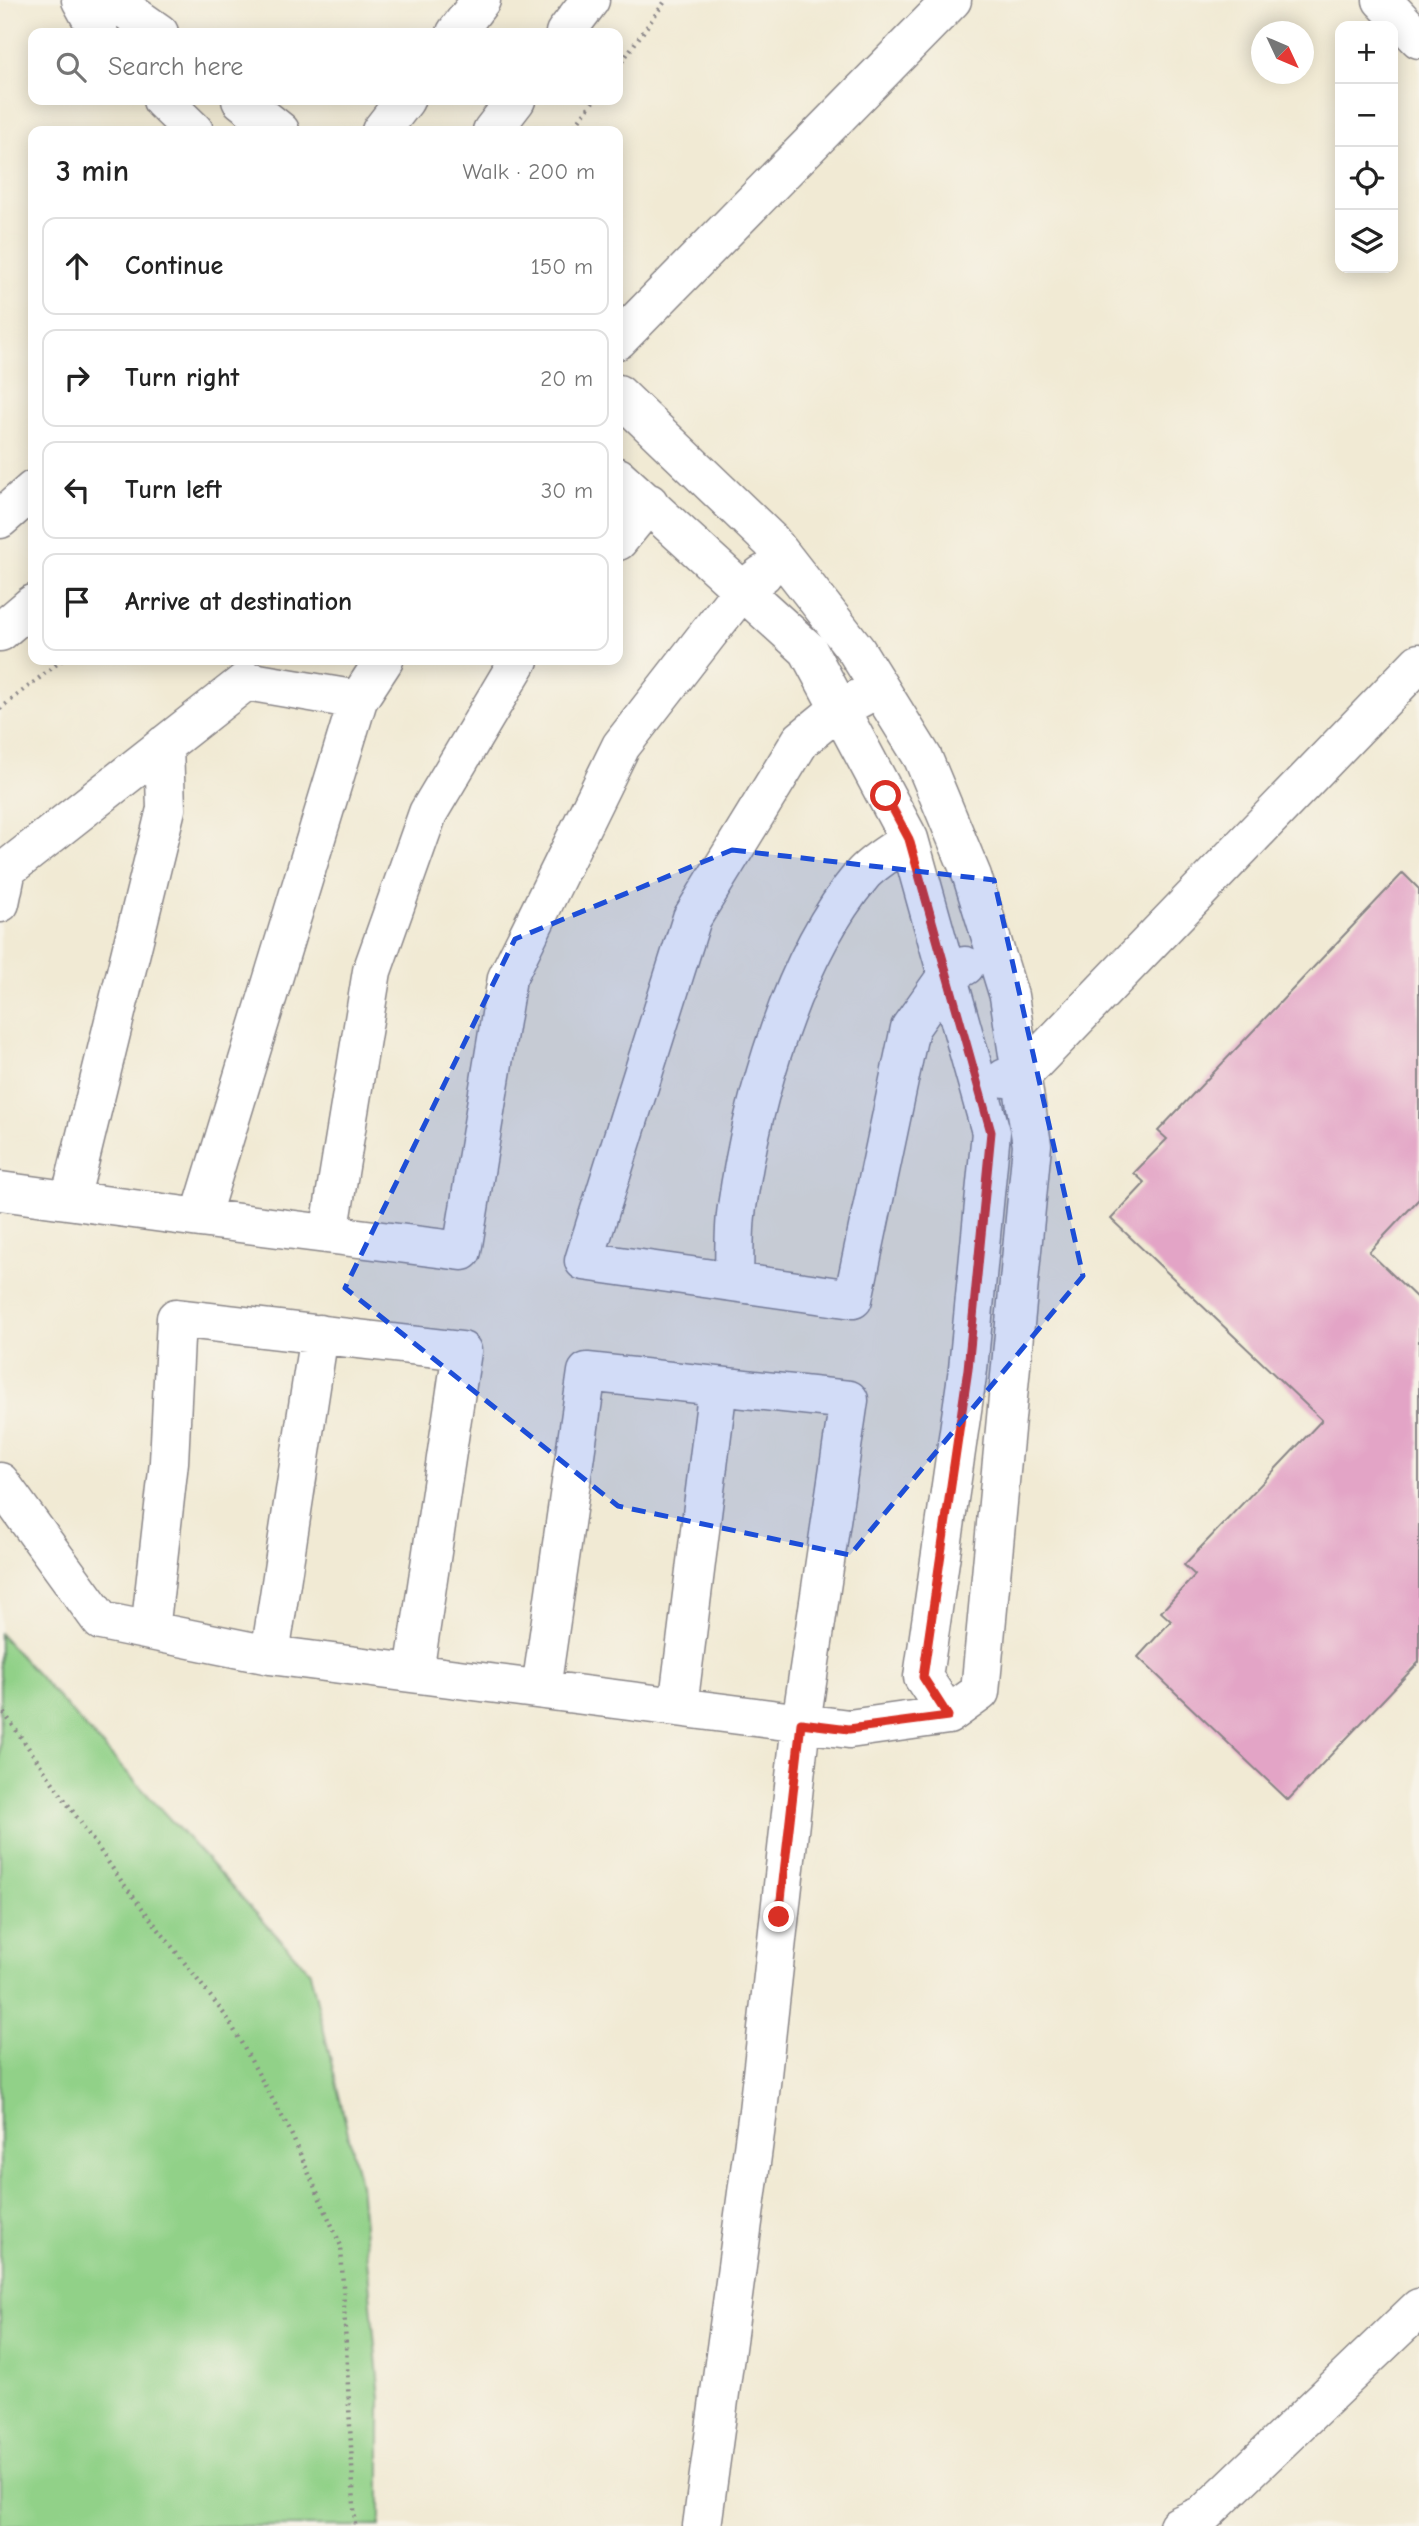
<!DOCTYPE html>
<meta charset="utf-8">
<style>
:root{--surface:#fff;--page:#f2f2f2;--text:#222;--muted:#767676;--line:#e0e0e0}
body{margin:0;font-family:"Comic Neue",sans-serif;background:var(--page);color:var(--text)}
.controls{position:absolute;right:21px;top:21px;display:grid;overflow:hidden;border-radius:14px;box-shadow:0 4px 18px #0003}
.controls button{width:63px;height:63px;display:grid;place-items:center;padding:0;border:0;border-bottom:2px solid var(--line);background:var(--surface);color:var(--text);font:35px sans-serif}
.compass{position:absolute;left:1251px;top:21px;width:63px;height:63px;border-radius:50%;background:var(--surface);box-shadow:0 4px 18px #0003;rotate:134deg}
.stop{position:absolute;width:21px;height:21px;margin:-16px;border:5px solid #d93025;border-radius:50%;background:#fff}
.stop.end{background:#d93025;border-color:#fff;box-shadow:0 2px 7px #0008}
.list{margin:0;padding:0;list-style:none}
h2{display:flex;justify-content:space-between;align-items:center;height:91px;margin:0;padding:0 28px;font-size:30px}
h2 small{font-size:23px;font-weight:400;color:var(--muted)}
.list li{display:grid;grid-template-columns:46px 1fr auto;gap:21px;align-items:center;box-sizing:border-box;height:98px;margin:0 14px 14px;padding:0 14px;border:2px solid var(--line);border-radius:14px}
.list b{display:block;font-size:26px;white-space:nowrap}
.list em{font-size:23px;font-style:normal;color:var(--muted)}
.icon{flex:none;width:38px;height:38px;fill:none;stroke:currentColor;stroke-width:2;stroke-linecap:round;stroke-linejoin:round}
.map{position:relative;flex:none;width:1419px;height:2526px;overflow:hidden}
.search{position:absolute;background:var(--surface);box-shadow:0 4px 18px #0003;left:28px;top:28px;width:595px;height:77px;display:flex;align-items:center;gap:18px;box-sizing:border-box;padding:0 24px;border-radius:14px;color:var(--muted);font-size:26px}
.panel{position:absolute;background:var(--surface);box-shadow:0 4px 18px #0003;left:28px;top:126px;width:595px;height:539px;border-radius:14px}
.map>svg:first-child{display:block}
.green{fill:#91d188;stroke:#5a7a62;stroke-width:2}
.building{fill:#e3a4c6}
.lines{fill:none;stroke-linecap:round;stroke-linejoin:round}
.minor-casing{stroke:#8a8688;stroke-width:41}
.path{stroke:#8a8688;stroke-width:4.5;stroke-dasharray:2 5;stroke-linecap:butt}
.minor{stroke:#fff;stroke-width:38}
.route{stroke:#d93025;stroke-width:9}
.marked{fill:#1d4ed8;fill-opacity:0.2;stroke:#1d4ed8;stroke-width:5;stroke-dasharray:14 9;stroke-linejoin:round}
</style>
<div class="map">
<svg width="1419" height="2526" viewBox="0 0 1419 2526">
<rect width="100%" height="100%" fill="#f7f3e8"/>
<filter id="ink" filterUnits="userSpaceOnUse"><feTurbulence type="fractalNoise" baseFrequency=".0143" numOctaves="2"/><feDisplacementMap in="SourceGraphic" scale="14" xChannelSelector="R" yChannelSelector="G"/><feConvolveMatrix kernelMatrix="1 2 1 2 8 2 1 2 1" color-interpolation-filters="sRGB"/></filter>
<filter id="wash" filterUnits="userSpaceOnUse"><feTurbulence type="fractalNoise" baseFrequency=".00686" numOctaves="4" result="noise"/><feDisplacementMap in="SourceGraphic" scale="28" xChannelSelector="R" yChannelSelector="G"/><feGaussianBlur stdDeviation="1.57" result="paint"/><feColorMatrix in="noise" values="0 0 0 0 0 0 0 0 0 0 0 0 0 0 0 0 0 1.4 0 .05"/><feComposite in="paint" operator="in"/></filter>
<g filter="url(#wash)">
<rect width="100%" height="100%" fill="#f1ead4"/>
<path class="green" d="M0,1634l310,338 50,212 20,215v127h-380z"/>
<g id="blocks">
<path class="building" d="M1403,873l16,16v310l-50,53 50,48v362l-131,138 -150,-143 33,-36 -10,-9 34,-37 -11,-10 138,-145 -211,-201 34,-36 -11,-10 33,-34 -9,-8z"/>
</g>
</g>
<g filter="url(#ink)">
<use href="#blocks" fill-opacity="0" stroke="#8a8688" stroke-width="2"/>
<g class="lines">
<g class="minor-casing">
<path id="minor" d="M81,0l18,33
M112,0l47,33
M1382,0l37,39
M456,33l25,-33
M565,33l25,-33
M162,100l32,31
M241,100l39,31
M381,131l24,-31
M492,131l24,-31
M618,340l334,-340
M618,394l153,147 85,109 67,108 49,118 37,120 23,149 -52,547 -32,23 -25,-38 45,-308 23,-237 -82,-293 -101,-189 -190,-173
M0,519l33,-29
M618,541l31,-38
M0,632l33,-28
M862,697l-23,12 -38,31 -109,178 -108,343 269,38 57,-271 38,-54 17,-8
M0,903l7,-34 239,-188 112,19
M1005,1078l16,-2 398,-413
M0,1191l200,27 158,-518 26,-40
M70,1200l96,-391 -2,-64
M200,1218l262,33 45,-273 114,-232 121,-156 21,-16
M329,1234l43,-263 56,-158 91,-153
M734,1282c1,-24 -1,-50 3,-75 15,-106 55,-249 125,-332 12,-14 32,-24 47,-36
M0,1482l101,139 169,34 579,74 99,-14
M150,1631l19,-169 7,-144 286,33 -48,322
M270,1655l49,-321
M541,1689l46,-317 262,28 -48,323 -43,388 -56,415
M678,1707l40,-321
M1178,2526l26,-12 215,-206"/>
</g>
<path class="path" d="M618,67l48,-67
M571,131l23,-31
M0,709l62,-49
M0,1707l122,175 106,137 61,110 52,117 14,280"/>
<use href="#minor" class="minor"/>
</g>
</g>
<g class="lines" filter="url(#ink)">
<path class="route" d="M779,1917l22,-194 48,6 99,-13 -25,-39 45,-308 23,-237 -82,-293 -23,-43"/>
</g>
<path class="marked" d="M732,850l262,30 89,396 -233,279 -232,-49 -273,-218 170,-349z"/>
</svg>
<div class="controls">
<button>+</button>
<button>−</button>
<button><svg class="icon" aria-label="locate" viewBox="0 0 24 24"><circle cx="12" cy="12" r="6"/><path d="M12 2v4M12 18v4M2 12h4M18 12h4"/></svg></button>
<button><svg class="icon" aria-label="layers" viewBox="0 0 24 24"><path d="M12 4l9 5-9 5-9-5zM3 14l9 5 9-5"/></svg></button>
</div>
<svg class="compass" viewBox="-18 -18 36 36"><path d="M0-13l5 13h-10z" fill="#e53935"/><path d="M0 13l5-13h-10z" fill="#767676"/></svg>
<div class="stop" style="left:886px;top:796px"></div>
<div class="stop end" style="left:779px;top:1917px"></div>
<div class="search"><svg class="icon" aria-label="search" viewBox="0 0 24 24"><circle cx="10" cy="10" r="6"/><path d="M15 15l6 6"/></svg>Search here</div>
<section class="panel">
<h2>3 min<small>Walk · 200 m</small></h2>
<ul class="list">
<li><svg class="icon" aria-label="ahead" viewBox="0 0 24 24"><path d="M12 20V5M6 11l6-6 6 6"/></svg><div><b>Continue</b></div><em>150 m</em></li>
<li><svg class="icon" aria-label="right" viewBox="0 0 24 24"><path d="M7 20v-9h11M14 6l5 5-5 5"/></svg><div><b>Turn right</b></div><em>20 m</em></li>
<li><svg class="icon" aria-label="left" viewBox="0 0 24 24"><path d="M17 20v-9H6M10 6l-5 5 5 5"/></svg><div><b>Turn left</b></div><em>30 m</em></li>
<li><svg class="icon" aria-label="arrive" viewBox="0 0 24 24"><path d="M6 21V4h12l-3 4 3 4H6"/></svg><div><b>Arrive at destination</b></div></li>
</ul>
</section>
</div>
